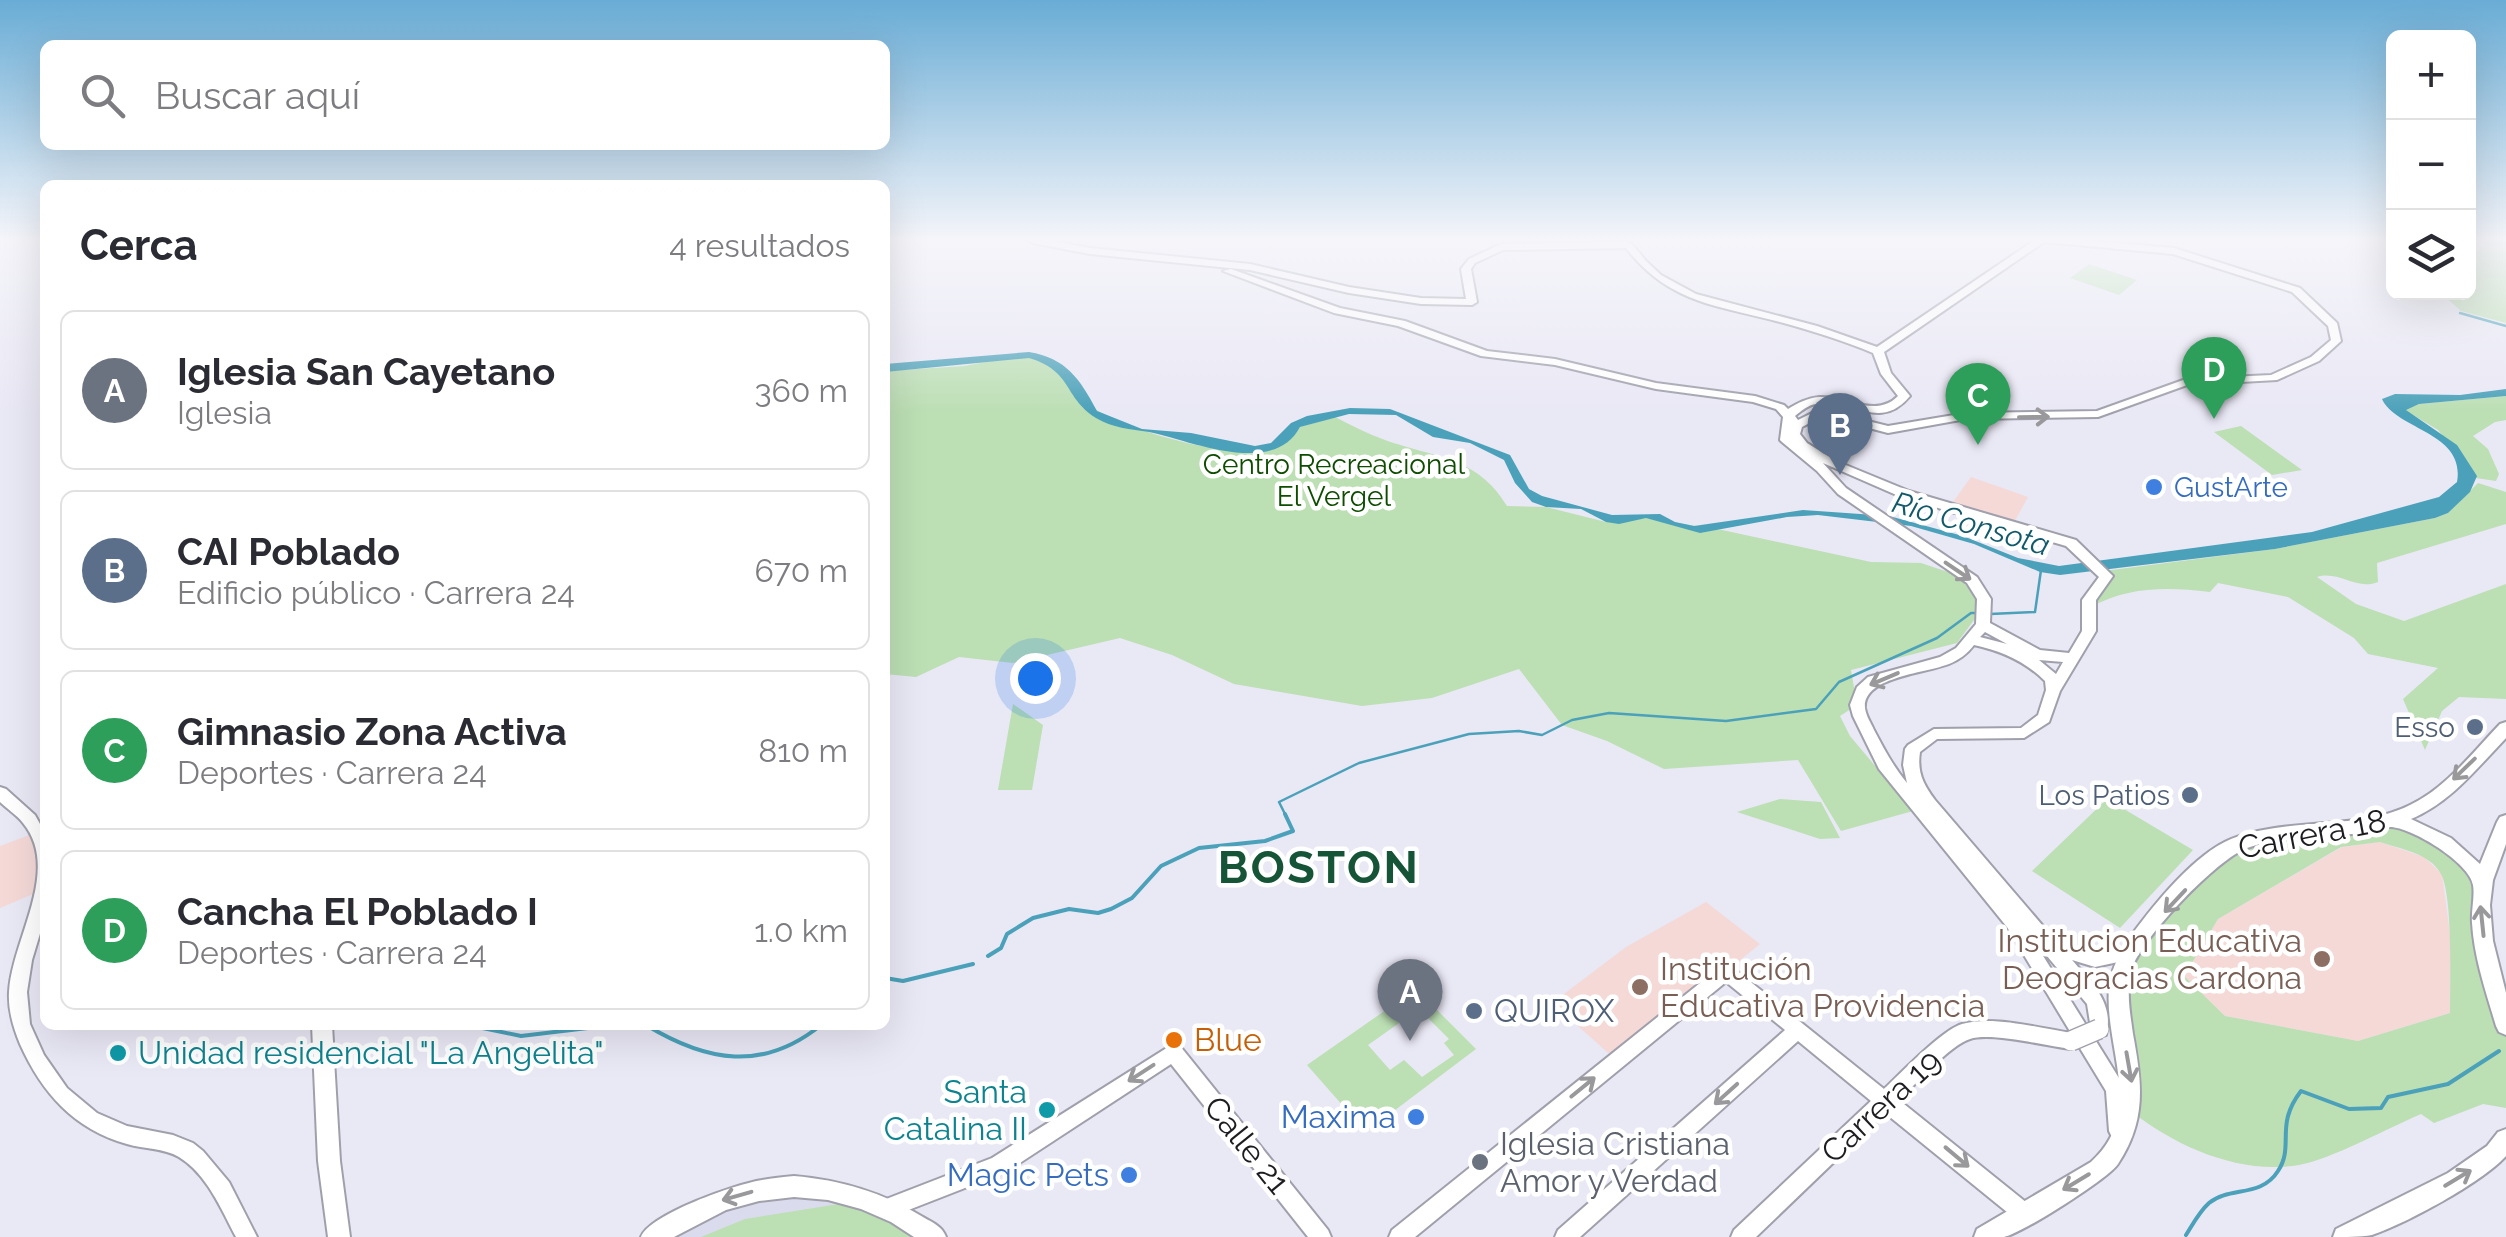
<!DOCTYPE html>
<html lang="es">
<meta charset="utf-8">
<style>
:root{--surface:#fff;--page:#f2f2f3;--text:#2b2b33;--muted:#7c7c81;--line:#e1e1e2;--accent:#db2777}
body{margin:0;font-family:Raleway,sans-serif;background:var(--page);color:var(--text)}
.controls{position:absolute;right:30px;top:30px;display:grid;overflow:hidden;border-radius:15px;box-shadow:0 10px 40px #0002}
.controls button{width:90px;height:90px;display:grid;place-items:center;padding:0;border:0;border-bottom:2px solid var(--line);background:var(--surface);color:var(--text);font:50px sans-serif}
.you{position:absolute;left:1035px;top:678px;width:35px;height:35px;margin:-25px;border:8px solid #fff;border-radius:50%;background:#1a73e8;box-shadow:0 0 0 15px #1a73e833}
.badge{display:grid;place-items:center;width:65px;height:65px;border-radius:50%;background:var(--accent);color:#fff;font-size:32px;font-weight:700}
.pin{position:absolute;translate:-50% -82px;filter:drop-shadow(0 2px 5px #0008)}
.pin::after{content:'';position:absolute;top:52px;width:35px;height:30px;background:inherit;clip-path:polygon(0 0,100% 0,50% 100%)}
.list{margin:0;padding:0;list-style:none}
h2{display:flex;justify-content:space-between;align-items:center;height:130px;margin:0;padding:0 40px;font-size:42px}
h2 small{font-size:32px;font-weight:400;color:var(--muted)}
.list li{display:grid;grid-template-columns:65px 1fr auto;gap:30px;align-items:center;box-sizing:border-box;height:160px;margin:0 20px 20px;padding:0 20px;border:2px solid var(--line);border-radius:15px}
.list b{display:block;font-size:38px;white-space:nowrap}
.list p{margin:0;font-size:32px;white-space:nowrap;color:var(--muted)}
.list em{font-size:32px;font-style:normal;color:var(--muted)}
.icon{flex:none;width:55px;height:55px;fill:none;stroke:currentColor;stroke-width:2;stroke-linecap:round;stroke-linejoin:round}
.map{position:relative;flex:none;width:2506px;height:1237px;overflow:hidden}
.search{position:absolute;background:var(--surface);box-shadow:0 10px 40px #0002;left:40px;top:40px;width:850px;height:110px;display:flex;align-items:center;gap:25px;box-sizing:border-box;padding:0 35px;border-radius:15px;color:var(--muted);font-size:38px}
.panel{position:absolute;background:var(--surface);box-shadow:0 10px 40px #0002;left:40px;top:180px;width:850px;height:850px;border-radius:15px}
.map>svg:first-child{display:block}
.built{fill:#dbdbee}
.education{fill:#f4d9d7}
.green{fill:#bcdfb4;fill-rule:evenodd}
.water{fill:#4ba1b9}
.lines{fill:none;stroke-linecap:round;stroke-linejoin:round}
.stream-far1{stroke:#4ba1b9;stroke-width:2.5}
.stream{stroke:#4ba1b9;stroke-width:4}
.secondary-casing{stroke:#a0a0ac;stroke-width:4}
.primary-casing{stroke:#a0a0ac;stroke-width:4}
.secondary{fill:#fff;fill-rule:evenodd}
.primary{fill:#fff;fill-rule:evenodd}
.secondary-bridge-casing{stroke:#a0a0ac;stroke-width:22;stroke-linecap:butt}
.secondary-bridge{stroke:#fff;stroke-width:19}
.oneway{stroke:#99999b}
.shop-dot{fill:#3f7fe0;stroke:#fff;stroke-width:4}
.service-dot{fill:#5c6f8a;stroke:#fff;stroke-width:4}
.education-dot{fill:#8d6e63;stroke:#fff;stroke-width:4}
.food-dot{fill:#e8710a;stroke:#fff;stroke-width:4}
.culture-dot{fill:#0f9aa8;stroke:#fff;stroke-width:4}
.worship-dot{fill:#6b7280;stroke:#fff;stroke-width:4}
.labels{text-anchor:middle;stroke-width:9;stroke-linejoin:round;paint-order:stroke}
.park-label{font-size:28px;fill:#0e4c00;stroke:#fff}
.shop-label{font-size:28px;fill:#366cbe;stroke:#fff;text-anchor:start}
.service-label{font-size:28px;fill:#4e5e75;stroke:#fff;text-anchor:end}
.water-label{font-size:30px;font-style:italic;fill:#125a6b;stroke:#fff}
.near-street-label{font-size:32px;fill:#1d1d21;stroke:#fff}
.near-education-label{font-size:32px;fill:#785e54;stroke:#fff;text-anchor:end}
.near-service-label{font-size:32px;fill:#4e5e75;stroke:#fff;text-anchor:start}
.near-food-label{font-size:32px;fill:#c56008;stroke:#fff;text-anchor:start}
.near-culture-label{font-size:32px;fill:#0d838f;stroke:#fff;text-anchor:start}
.near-shop-label{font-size:32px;fill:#366cbe;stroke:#fff;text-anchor:end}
.near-worship-label{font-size:32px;fill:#5b616d;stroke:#fff;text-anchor:start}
.near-district-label{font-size:45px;font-weight:bold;letter-spacing:2.5px;fill:#155437;stroke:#fff}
</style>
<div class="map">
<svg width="2506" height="1237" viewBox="0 0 2506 1237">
<rect width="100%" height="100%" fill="#e9e8f5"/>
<path class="built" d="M821,1186l114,51h-283l26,-16z"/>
<path class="education" d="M1971,477l57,20 -17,31 -63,-19z
M40,831l-2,61 -38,16v-62z
M2380,842l44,15 18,17 9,68 -1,71 -92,28 -133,-25 -41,-40 34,-57 124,-72z
M1706,902l54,42 -144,116 -64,-57 74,-56z"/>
<path class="green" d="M2485,240h21v83l-45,-12 -20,-18 27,-1 1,-37 16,-10z
M2089,264l48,16 -18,15 -49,-17z
M1023,355c14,6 37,11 48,24 6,8 8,19 16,25 38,27 186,75 213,23l35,-10c16,8 33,17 50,23 50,18 92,16 122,66l39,1 60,15 40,-4 76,12 149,32 50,1 36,12 28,30 -28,38 -106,27 6,35 -17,11 10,20 63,75 -72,20 -43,-71 -134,9 -57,-28 -45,-16 -43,-56 -87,29 -70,8 -128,-22 -62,-29 -52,-17 -107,25 -54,-6 -43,20 -31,-3v-303l79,-5z
M2506,396v24l-11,2 -22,14 15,13 11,25 -3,7 -20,-3 -38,-48 -33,-20 14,-6z
M2241,426l61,44 -30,5 -58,-43z
M2478,483l28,9v32l-129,39 1,19c-22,9 -39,-12 -61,-5l39,27 48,17 102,-37v115l-47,-2 -17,14 -17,39 -22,-51 35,-31 -70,-14 -14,-16 -66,-41 -70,-14 -8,9c-42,-5 -81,-6 -119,15l13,-36 171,-22 160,-31 13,-5z
M1013,704l30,21 -11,65h-34z
M1780,799l41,3 19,36 -20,1 -83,-27z
M2107,799l86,51 -73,78 -88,-57z
M2392,820l82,48 32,158v82l-23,-4 -49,19 -13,-9c-33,14 -89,45 -122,51 -59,10 -122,-18 -167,-53l-6,-158 112,-110zM2380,842c20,7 50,11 61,32 12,22 9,110 9,139l-92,28 -133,-25 -41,-40 34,-57 123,-72z
M1416,989l60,60 -110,83 -59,-67zM1419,1009l30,30 -5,4 10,12 -32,22 -18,-17 -14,10 -22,-25z
M870,1199l65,38h-234l44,-18z"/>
<path class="water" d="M1029,352c37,6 51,27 68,59l45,18 49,4 64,13 16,-3 20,-20 16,-7 43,-8 40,1 120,46 19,34 13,7 70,19 48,-1 15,8 19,4 109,-16 86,6 74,20 55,22 41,8 253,-34 127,-35 18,-15c9,-50 -61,-52 -75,-83l13,-5 65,1 46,-6v7l-87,8 -13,6 51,35 20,31 -7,16 -22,21 -13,5 -160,31 -215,26 -20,-3 -66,-28 -63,-18 -93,-11 -31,2 -87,16 -54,-15 -27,6 -13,-2 -25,-13 -35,-2 -14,-5 -17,-19 -11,-23 -34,-17 -37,-6 -37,-22 -47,-1 -49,13c-27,51 -111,13 -151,5 -18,-3 -37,-4 -53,-14 -33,-21 -23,-47 -67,-60l-144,14v-8z"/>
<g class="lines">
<path class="stream-far1" d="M2460,313l46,13
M1990,614l45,-2 6,-42
M1286,816l-7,-14 80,-39 110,-29 50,-3 23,4 30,-15 37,-7 117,8 90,-12 23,-27 98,-44 34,-25h6"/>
<path class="stream" d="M988,956l13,-8 6,-14 26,-16 36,-9 29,4 13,-4 21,-11 29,-32 38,-18 66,-7 28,-10 -8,-17
M885,978l18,3 70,-17
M468,1025l53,11 92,-11
M646,1025c61,37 117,47 175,0
M2186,1235c7,-11 13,-23 23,-32 21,-17 52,-5 69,-32 17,-26 -4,-45 23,-80l48,18 32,-1 7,-11 60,-13 51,-33"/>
<g class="secondary-casing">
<path id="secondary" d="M1028,240h20l42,8 160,16 99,23 72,11 45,1 -5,-30 8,-10 32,-15 125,-2 6,2 14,17 15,14 35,19 121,32 60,21 158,-107h45l94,8 126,40 37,35 4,18 -22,20 -42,19 -90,5 -89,32 -132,2 -78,14 -61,-16 -8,1 -17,9 -2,7 7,9 29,18 73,30 167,49 37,36 -17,24v31l-36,60 -11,31 -25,16 -87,1 -17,13c-3,20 3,32 15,48l120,140 40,13 31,-6 6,2 3,5 -3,5 -37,8 -23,-7c19,22 43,43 34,75l-7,2 -7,-2 -5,-31 -55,-66 90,145 3,6 4,42 -3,6 -7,3 -7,-3 -3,-6 -3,-40 -28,-46 -7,4c-24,-3 -80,-17 -101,-10 -20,6 -55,46 -71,61l133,107 3,7 -3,7 -7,3 -7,-3 -133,-108 -129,124h-25l3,-7 137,-129 -73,-60 -218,196h-25l3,-7 227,-200 -59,-48 -311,255h-26l3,-7 328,-263 6,-3 6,3 152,122c17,-16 58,-59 78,-65 30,-9 77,4 109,9l-64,-106 -128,-158 -26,-53 -3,-11 7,-18 11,-10 72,-20 16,-9 20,-24 1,-25 -10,-16 -129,-89 -21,-23 -35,-29 -2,-2 3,-23 -7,-8 -23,-7 -97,-13 -101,-24 -74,-9 -83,-30 -64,-13 -111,-42 8,-2 109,39 65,13 82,30 68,8 101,24 99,13 29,9 4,4c10,-6 19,-11 31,-12 26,-2 57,22 79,-1l-17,-22 -8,-21c-31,-13 -64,-23 -97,-32 -62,-16 -108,-19 -150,-73l-123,2 -28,13 -4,6 6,33 -5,3 -51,-1 -72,-11 -99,-23 -160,-16 -57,-11zM2044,242l129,12 119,38 36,34 3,14 -20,17 -40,18 -85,4 -89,32 -131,2 -78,13 -61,-15 -15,2 -14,7 -3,-4c6,-5 13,-11 21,-12 36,-7 63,29 94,-8l-19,-23 -7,-21zM1823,463l78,34 165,49 33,31 -17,23v31l-13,22 -29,-3 -50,-27 1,-24 -14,-22 -131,-89zM1985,632l22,12 -27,-7zM1974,645c27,6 51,16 71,36l1,9 -8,25 -17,13 -87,1 -26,16 -3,4 -2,16 4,18c-14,-17 -23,-34 -33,-53 -3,-7 -8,-14 -9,-22 -3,-31 62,-35 84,-44 10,-4 18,-10 25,-19zM2039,660l24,2 -7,12z
M0,787l6,2 29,26 10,18v84l-13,43 -5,32 3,32 14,31 23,33 30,25 30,13 46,9 20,8 10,8 26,31 28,55h-21c-15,-28 -29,-63 -57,-80 -15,-9 -35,-8 -52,-13 -53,-15 -85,-51 -107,-100 -7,-17 -12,-34 -11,-52 3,-53 53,-122 14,-169 -6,-8 -16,-14 -23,-21z
M1173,1044l7,2 148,184 3,7h-23l-137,-173 -165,108 -118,46 -7,-3 -3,-7 3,-7 111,-43z"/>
</g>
<g class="primary-casing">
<path id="primary" d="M2506,722v16c-29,30 -56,65 -95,81l40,19 29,26 17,-42 3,-5 6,-2v29l-13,36 -3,25 3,36 13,52v42l-7,-3 -3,-6c-10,-34 -22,-68 -24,-103 -1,-12 3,-27 1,-38 -3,-22 -63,-59 -84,-58 -12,0 -25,5 -37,7 -35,4 -71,2 -105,14 -30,11 -103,88 -114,118 -2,7 -3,16 -4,23 -1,14 2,30 4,45 9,49 14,86 -15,130 -10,15 -97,70 -114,73 -10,0 -21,0 -30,0l3,-8 114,-67c55,-49 13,-114 18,-174 2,-20 12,-38 24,-55 23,-31 62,-79 98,-94 26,-10 55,-13 82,-15 33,-3 67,-4 97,-19 36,-17 63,-53 90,-81z
M312,1025h20l8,136 10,76h-22l-10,-76z
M2506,1129v27c-25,27 -99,67 -134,79 -12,2 -27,2 -39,2l3,-8 112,-56 39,-27 11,-14z
M794,1176c47,4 88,16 129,41 10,6 19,9 23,20h-32l-23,-15 -30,-13 -33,-9 -34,-3 -35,4 -33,9 -52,27h-33c9,-23 95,-53 121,-57 10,-2 21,-3 32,-4z"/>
</g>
<use href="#secondary" class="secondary"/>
<use href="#primary" class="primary"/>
<g class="secondary-bridge-casing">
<path id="secondary-bridge" d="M2071,1041l28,-12"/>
</g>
<use href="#secondary-bridge" class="secondary-bridge"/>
</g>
<defs><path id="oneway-shaft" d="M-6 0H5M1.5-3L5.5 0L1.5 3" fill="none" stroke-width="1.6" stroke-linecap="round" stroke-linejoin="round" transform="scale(2.5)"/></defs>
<g class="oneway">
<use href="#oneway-shaft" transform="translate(2034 417) rotate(-1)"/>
<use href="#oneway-shaft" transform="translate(1958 571) rotate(34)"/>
<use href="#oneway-shaft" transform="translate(1884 679) rotate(157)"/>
<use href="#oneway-shaft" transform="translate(2464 769) rotate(136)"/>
<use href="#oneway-shaft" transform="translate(2175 901) rotate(133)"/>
<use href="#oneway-shaft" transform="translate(2482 921) rotate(-96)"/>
<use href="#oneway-shaft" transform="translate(2129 1067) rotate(80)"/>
<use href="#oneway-shaft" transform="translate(1141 1073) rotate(147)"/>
<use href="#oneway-shaft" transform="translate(1583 1087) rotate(-39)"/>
<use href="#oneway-shaft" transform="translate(1726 1094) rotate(138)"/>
<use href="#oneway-shaft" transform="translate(1957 1157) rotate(40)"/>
<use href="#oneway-shaft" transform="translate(2458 1178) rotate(-31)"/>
<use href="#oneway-shaft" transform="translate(2076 1182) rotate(149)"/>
<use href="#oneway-shaft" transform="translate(737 1196) rotate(164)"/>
</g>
<linearGradient id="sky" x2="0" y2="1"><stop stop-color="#69acd5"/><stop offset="0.58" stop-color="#f5f5fa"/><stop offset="1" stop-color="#f5f5fa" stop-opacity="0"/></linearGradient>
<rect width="2506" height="413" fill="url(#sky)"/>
<g class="shop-dot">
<circle cx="2154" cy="487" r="10"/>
<circle cx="1416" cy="1117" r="10"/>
<circle cx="1129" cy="1175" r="10"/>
</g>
<g class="service-dot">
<circle cx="2475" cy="727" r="10"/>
<circle cx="2190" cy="795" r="10"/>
<circle cx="1474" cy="1011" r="10"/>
</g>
<g class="education-dot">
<circle cx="2322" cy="959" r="10"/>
<circle cx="1640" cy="987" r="10"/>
</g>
<circle class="food-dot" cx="1174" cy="1040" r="10"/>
<g class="culture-dot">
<circle cx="118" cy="1053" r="10"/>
<circle cx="1047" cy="1110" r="10"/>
</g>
<circle class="worship-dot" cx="1480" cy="1162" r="10"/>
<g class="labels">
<g class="park-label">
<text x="1334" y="474">Centro Recreacional<tspan x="1334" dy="32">El Vergel</tspan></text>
</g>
<g class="shop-label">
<text x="2174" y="497">GustArte</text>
</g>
<g class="service-label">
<text x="2455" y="737">Esso</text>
<text x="2170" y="805">Los Patios</text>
</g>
<g class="water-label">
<text transform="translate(1971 524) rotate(16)" y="10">Río Consota</text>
</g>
<g class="near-street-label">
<text transform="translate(2312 834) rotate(-11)" y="11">Carrera 18</text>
<text transform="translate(1881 1106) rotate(-43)" y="11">Carrera 19</text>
<text transform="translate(1247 1145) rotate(51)" y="11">Calle 21</text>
</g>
<g class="near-education-label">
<text x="2302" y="952">Institucion Educativa<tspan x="2302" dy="37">Deogracias Cardona</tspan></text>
<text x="1660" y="980" text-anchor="start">Institución<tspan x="1660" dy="37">Educativa Providencia</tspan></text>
</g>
<g class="near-service-label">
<text x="1494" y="1022">QUIROX</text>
</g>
<g class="near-food-label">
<text x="1194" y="1051">Blue</text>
</g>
<g class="near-culture-label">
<text x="138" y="1064">Unidad residencial "La Angelita"</text>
<text x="1027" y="1103" text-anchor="end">Santa<tspan x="1027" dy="37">Catalina II</tspan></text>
</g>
<g class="near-shop-label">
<text x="1396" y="1128">Maxima</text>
<text x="1109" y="1186">Magic Pets</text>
</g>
<g class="near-worship-label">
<text x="1500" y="1155">Iglesia Cristiana<tspan x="1500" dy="37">Amor y Verdad</tspan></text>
</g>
<g class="near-district-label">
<text x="1319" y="883">BOSTON</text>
</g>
</g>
</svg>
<div class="controls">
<button>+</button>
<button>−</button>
<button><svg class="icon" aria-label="layers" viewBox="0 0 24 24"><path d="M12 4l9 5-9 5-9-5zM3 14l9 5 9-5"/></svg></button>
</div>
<div class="you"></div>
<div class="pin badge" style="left:1410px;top:1041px;background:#6b7280">A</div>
<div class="pin badge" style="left:1840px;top:475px;background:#5c6f8a">B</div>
<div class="pin badge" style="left:1978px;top:445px;background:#2e9e5b">C</div>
<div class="pin badge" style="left:2214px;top:419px;background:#2e9e5b">D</div>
<div class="search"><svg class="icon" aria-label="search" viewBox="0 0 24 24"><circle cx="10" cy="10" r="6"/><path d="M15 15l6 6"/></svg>Buscar aquí</div>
<section class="panel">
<h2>Cerca<small>4 resultados</small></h2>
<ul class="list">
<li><span class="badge" style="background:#6b7280">A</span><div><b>Iglesia San Cayetano</b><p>Iglesia</p></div><em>360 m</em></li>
<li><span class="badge" style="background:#5c6f8a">B</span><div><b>CAI Poblado</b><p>Edificio público · Carrera 24</p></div><em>670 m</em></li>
<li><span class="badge" style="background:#2e9e5b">C</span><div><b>Gimnasio Zona Activa</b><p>Deportes · Carrera 24</p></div><em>810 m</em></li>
<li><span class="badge" style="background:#2e9e5b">D</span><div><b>Cancha El Poblado I</b><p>Deportes · Carrera 24</p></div><em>1.0 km</em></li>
</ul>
</section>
</div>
